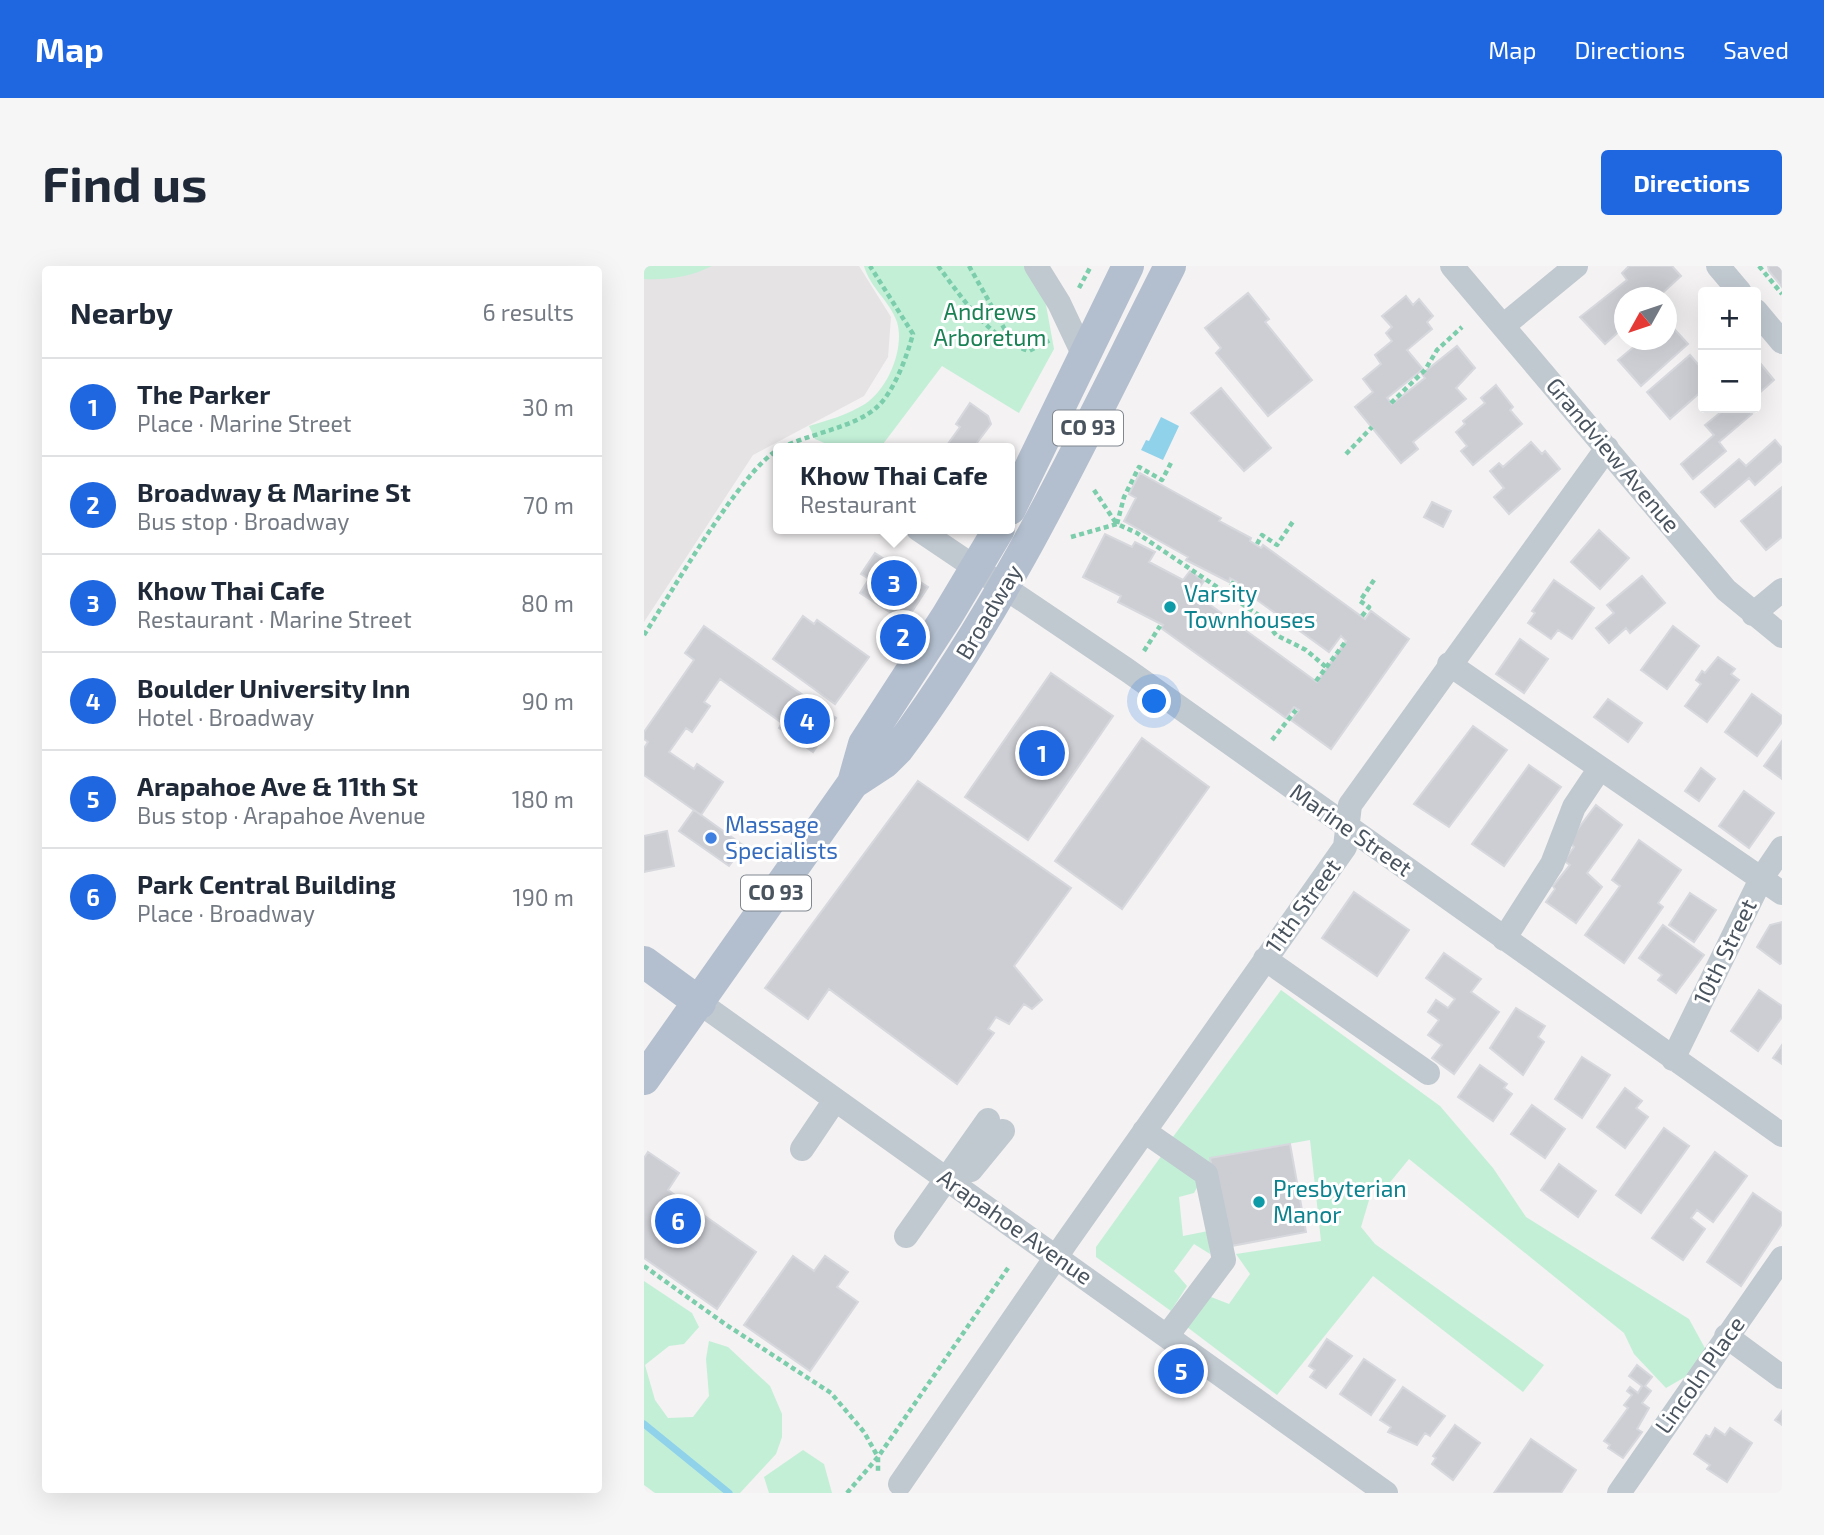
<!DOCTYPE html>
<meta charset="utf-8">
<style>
:root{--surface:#fff;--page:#f6f6f7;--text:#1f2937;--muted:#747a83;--line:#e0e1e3;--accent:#1f66e1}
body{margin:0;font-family:"Exo 2",sans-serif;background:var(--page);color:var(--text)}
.controls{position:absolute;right:21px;top:21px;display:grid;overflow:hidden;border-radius:7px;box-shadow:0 7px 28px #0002}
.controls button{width:63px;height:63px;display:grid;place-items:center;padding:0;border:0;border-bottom:2px solid var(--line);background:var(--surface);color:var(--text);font:35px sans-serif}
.compass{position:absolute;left:970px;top:21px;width:63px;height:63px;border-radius:50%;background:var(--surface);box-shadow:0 7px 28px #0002;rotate:230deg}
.you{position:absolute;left:511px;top:436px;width:24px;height:24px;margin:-18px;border:5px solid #fff;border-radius:50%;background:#1a73e8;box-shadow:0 0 0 10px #1a73e833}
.badge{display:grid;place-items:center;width:46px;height:46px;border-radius:50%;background:var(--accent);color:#fff;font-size:23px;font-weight:700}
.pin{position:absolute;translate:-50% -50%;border:4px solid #fff;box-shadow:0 2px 7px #0006}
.popup{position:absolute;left:129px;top:177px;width:242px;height:91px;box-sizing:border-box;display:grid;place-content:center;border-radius:7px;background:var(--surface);filter:drop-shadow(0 2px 5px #0005);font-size:23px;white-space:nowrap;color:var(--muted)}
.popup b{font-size:26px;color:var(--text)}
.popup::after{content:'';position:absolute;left:50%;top:100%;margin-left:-14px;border:14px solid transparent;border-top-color:var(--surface)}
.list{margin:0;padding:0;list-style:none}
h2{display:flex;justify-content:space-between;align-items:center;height:91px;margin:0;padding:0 28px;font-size:30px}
h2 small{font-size:23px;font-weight:400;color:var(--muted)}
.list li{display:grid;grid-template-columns:46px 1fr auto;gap:21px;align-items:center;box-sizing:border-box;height:98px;padding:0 28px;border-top:2px solid var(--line)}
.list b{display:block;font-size:26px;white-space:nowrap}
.list p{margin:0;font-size:23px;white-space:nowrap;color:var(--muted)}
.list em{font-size:23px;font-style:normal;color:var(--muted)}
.map{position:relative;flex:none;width:1138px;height:1227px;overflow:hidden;border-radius:7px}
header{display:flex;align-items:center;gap:42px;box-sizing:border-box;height:98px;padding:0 35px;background:var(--accent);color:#fff}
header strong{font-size:33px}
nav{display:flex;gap:38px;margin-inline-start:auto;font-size:24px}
.intro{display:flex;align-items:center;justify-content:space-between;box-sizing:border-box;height:168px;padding:0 42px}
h1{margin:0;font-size:49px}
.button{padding:18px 32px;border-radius:7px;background:var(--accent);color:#fff;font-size:24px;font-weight:700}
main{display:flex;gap:42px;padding:0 42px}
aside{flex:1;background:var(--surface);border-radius:7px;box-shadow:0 7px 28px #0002}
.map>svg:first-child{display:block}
.education{fill:#e5e3e4}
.green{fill:#c3efd7}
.water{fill:#91d2eb}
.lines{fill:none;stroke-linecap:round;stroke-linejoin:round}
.stream{stroke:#91d2eb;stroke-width:7}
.building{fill:#ccced4;stroke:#d6d8dd;stroke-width:2}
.path{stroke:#7bcdab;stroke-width:4.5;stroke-dasharray:5 3.5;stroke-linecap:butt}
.minor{stroke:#c0c8d0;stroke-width:24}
.major{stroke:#b3bfcf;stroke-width:32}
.culture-dot{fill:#0f9aa8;stroke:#fff;stroke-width:2.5}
.shop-dot{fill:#3f7fe0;stroke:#fff;stroke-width:2.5}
.labels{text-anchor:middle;stroke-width:6;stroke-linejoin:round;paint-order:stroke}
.shield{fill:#fff;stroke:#80878f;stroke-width:2}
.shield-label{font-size:21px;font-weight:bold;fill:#4a545f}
.park-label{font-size:23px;fill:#1a8155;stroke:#fff}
.street-label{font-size:23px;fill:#4a545f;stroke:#fff}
.culture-label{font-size:23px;fill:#0d838f;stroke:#fff;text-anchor:start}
.shop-label{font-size:23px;fill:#366cbe;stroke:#fff;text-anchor:start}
</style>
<header>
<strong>Map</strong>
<nav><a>Map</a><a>Directions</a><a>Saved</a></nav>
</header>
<div class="intro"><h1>Find us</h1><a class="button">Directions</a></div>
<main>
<aside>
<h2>Nearby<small>6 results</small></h2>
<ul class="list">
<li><span class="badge">1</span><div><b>The Parker</b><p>Place · Marine Street</p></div><em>30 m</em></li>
<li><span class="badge">2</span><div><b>Broadway &amp; Marine St</b><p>Bus stop · Broadway</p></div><em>70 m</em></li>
<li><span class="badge">3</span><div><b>Khow Thai Cafe</b><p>Restaurant · Marine Street</p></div><em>80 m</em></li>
<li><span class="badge">4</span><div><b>Boulder University Inn</b><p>Hotel · Broadway</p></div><em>90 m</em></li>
<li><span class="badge">5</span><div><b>Arapahoe Ave &amp; 11th St</b><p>Bus stop · Arapahoe Avenue</p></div><em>180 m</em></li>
<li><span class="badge">6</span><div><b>Park Central Building</b><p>Place · Broadway</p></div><em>190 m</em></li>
</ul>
</aside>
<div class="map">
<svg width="1138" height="1227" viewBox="0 0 1138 1227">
<rect width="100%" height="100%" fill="#f4f2f2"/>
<path class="education" d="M0,0h215l32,51 -3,40 -24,39 -111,59 -109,167z"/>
<path class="green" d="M0,0h68c-22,11 -43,14 -68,13z
M220,0h164l18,39 8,44 -35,64 -77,-47 -62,82h-44l-21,-9 -6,-13c20,-6 38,-11 56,-22 23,-15 40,-56 32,-82 -7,-21 -27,-34 -33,-56z
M637,724l159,116 53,62 33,49 163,102 17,31 -2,16 -38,22 -32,-34 -10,-21 -215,-174 -22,27 -15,4 -11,37 14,17 169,121 -21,27 -150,-116 -96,119 -90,-68 19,-32 23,9 21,-30 -14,-20 85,-13 -11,-101 -100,18 2,13 -42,-30z
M518,889l38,27 -6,11 -15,4 4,39 25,-5 2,23 -16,-10 -20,27 13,15 -16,25 -75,-54v-10z
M0,1015l48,32 7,14 -15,17 -15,2 -24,19 10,35 13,18 25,-1 16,-21 -3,-37 3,-18 19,6 42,39 12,28v23l-6,17 -36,39h-85l-11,-8z
M159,1184l21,14 8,29h-63l-5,-16z"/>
<path class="water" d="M517,151l18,9 -16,34 -22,-10 5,-10 3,1z"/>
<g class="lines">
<path class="stream" d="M0,1158l85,69"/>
</g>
<path class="building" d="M985,0h43l9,10 -24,22h-33v29l-19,17 -25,-27 47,-37 -5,-7z
M1124,0h14v21l-13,-16z
M604,27l21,26 -4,3 47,58 -44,36 -52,-63 5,-5 -16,-20z
M762,30l7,9 6,-6 14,17 -6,6 5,7 -25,21 16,19 -36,29 5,6 33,-26 -3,-4 35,-28 18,22 -19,20 10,11 -53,43 5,7 -17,14 -46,-56 18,-15 -10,-13 18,-15 -6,-9 17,-14 -6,-8 6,-6 -10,-11z
M1022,54l22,24 -47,42 -23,-26 24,-20h24z
M1046,89l13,15v20l-33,29 -23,-27z
M1116,97l14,17 -18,16v-29z
M852,119l17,22 -3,3 12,14 -49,41 -12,-14 6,-5 -11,-14 9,-8 -2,-3 22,-18 -4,-5z
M577,122l50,60 -27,23 -53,-58z
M326,137l18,13 3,8 -18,24h-28l15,-21 -4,-3z
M1082,142h21l5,6 -33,28 7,9 -33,28 -12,-15 33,-29 -9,-10z
M1131,174l7,8v13l-27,24 -6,-7 -34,29 -14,-15 38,-33 7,7z
M887,176l11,12 3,-3 15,18 -51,45 -15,-17 10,-9 -14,-17 9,-8 4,4z
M496,207l81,45 -2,3 32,17 -1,3 11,7 2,-3 102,74 6,-8 38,28 -78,110 -40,-29 8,-10 -5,-3 -8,11 -125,-90 2,-3 -45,-23 3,-6 -38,-19 22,-43 27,13 3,-5 20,10 -6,10 34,18 7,-9 14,10 -9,13 122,88 29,-41 -5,-5 -12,16 -94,-68 2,-2 -7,-4 -1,4 -43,-22 2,-3 -64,-36 12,-23 -7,-4z
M1138,221v50l-16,13 -25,-29z
M788,236l19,9 -8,16 -19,-10z
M955,264l30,28 -29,31 -29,-27z
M231,287l53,34 -23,35 -45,-29 9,-14 -8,-5z
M998,310l23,27 -35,30 -4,-5 -17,15 -13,-15 18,-15 -7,-8z
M910,314l40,28 -22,31 -14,-9 -7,9 -23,-16 7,-10 -3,-2z
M159,350l11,8 3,-4 52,37 -34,47 -62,-45z
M60,360l132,92 -23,34 -34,-24 3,-5 -62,-44 -16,23 6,4 -18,26 -6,-4 -17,24 25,17 3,-5 26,18 -22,33 -57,-40v-27l4,-6 -4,-3v-7l50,-72 -9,-7z
M1029,360l26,20 -32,43 -26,-19z
M876,373l28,20 -24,34 -28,-19z
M1074,391l17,12 -4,5 8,6 -32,42 -22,-16 16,-22 -5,-4 6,-9 3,2z
M407,407l62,43 -85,124 -63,-43z
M1108,428l30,22v6l-25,34 -32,-24z
M964,433l34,24 -14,19 -34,-25z
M829,460l34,24 -58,77 -35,-23z
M498,472l67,49 -87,122 -67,-48z
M1138,475v38l-18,-13z
M885,499l32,22 -57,79 -32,-22z
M1057,502l14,11 -16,22 -14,-10z
M274,515l153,107 -57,78 28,34 -10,9 -8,-5 -15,20 -13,-7 -8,12 6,4 -37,51 -128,-95 -21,30 -43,-31z
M1100,525l30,22 -25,35 -30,-22z
M952,539l26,20 -35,48 15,14 -26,36 -30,-21 9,-13 -2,-3 17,-21 -6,-4 10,-14 -5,-6z
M50,544l50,36 -15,20 -50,-35z
M23,565l7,35 -30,6v-36z
M995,574l42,30 -23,33 5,4 -39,56 -39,-28 35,-49 -8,-6z
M710,626l55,38 -32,46 -55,-38z
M1046,627l26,17 -22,32 -25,-17z
M1138,656v41l-2,1 -23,-17 13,-22z
M1019,659l41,30 -28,38 -18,-13 4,-5 -23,-17z
M800,687l37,26 -10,13 28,20 -45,62 -22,-16 10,-13 -14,-10 11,-15 -11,-8 8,-12 12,8 7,-9 -29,-21z
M1115,724l23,16v11l-24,34 -27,-20z
M872,742l29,18 -7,11 6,5 -21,33 -33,-27z
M1138,779v19l-9,-6z
M938,791l28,18 -28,43 -27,-19z
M836,799l27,19 -3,4 8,6 -19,27 -35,-24z
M981,822l17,13 -6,7 12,9 -23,31 -28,-21z
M888,839l33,24 -20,29 -34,-24z
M1020,862l25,18 -48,67 -25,-18z
M646,878l16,88 -80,15 -16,-89z
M4,886l31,21 -11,17 88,62 -39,57 -73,-51v-100z
M1071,886l32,24 -34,46 -16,-12 -6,8 14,11 -22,31 -31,-22z
M915,898l37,27 -18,26 -37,-27z
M1109,927l29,20v11l-41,62 -34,-24z
M149,990l21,15 11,-15 23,16 -11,15 21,15 -48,69 -66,-46z
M683,1073l25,17 -26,32 -16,-11 5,-7 -6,-4z
M720,1093l31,21 -24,35 -31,-21z
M993,1099l15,12 -7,9 6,5 -9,12 7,5 -12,21 5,3 -19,26 -15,-10 2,-3 -6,-4 24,-33 -4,-3 8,-10 -5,-4 3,-4 8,6 4,-7 -13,-10z
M759,1121l42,29 -15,20 -5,-3 -8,12 -29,-13 3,-5 -11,-7z
M1138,1145v14l-7,-5z
M811,1159l25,18 -27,37 -21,-16 4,-6 -3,-2z
M1071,1162l10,7 5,-7 22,15 -25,39 -20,-13 3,-4 -16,-11 12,-19 4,2z
M887,1173l45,31 -15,23h-67z"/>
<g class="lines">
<path class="path" d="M294,0c25,33 50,72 91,85l23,-12
M325,0l44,78
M1115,0l23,28
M435,22l12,-22
M747,137l34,-33 12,-20 25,-23
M137,182c27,-14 75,-21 96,-41 17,-15 30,-51 36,-73l-43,-68
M702,188l26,-27
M450,224l22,33
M473,258l7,-27 15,-30 23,13 10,-19
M427,271l46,-13 20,9 126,85 13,17 30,15 20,17
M613,278l5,-9 15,10 17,-25
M583,327l7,-12
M718,350l7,-9 -9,-6 16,-24
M0,369c26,-40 98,-166 134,-185
M500,385l16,-25
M672,415l30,-40
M628,474l24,-30
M0,1000l81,58 106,69 33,39 14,25v15
M203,1227l31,-36 130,-189"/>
<path class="minor" d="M392,0l23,37 25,53
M808,0l274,324 56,46
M1074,0l22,26
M1112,45l26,31
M859,60l73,-60
M274,263l209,141 655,465
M1109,348l29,-24
M805,398l333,229
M860,673l48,-75 22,-57 26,-39
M621,693l163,114
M56,737l686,490
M1029,793l88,-180 21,-31
M500,865l62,43 18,86 -57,76
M158,883l33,-49
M327,904l32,-39
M262,970l82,-116
M1082,1070l56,41
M256,1218l167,-243 278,-394 5,-42 257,-357
M975,1227l163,-235"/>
<path class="major" d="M366,243l118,-243
M209,517l32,-21 13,-13c111,-149 188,-318 272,-483
M0,696l56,41
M0,813l209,-296 11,-39 83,-128 52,-87"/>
</g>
<g class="culture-dot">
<circle cx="526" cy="341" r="7"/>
<circle cx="615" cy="936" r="7"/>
</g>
<circle class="shop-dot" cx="67" cy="572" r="7"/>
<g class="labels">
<g class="shield">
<rect x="409" y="144.5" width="70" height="35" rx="5"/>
<rect x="97" y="609.5" width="70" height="35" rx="5"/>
</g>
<g class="shield-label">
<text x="444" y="169">CO 93</text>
<text x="132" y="634">CO 93</text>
</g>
<g class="park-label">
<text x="346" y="54">Andrews<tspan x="346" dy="26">Arboretum</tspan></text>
</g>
<g class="street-label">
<text transform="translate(969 189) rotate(50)" y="8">Grandview Avenue</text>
<text transform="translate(345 346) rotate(-59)" y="8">Broadway</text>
<text transform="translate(707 564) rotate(35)" y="8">Marine Street</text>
<text transform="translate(659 640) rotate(-54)" y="8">11th Street</text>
<text transform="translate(1081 686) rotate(-64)" y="8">10th Street</text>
<text transform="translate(371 961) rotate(35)" y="8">Arapahoe Avenue</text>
<text transform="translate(1056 1109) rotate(-55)" y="8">Lincoln Place</text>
</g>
<g class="culture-label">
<text x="540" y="336">Varsity<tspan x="540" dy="26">Townhouses</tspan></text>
<text x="629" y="931">Presbyterian<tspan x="629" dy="26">Manor</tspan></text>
</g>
<g class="shop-label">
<text x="81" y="567">Massage<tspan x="81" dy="26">Specialists</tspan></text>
</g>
</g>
</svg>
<div class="controls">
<button>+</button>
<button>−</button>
</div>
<svg class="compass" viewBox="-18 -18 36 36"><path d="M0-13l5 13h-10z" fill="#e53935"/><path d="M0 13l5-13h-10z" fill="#747a83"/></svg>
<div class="you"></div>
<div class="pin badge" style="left:398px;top:487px">1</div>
<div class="pin badge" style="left:259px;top:371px">2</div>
<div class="pin badge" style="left:250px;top:317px">3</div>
<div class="popup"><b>Khow Thai Cafe</b>Restaurant</div>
<div class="pin badge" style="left:163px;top:455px">4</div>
<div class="pin badge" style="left:537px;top:1105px">5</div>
<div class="pin badge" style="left:34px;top:955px">6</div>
</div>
</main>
